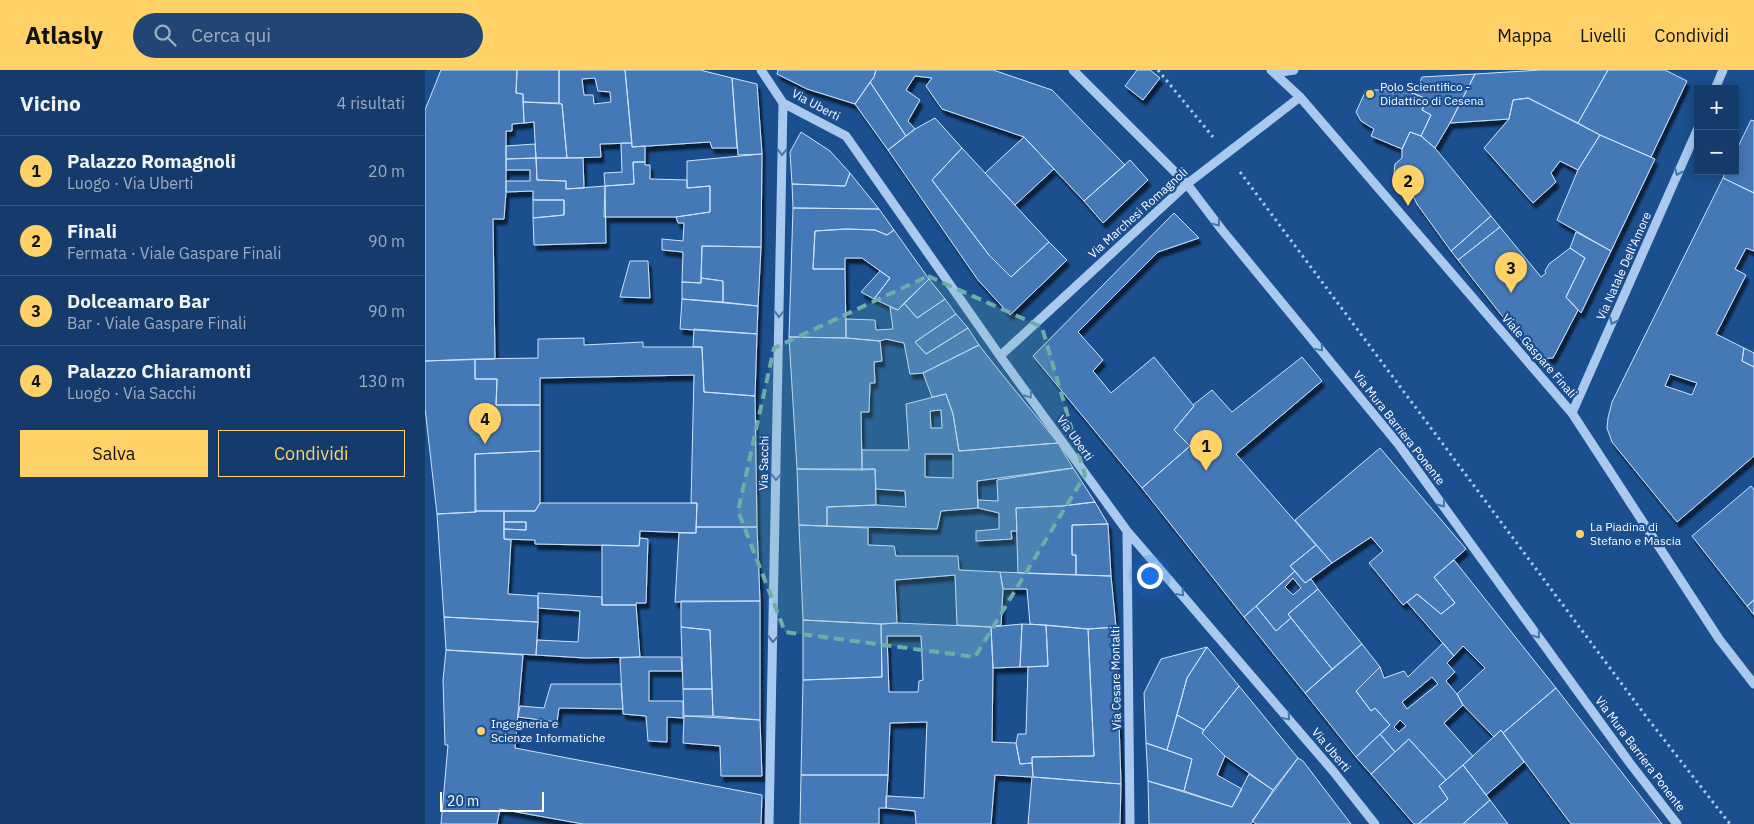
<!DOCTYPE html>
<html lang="it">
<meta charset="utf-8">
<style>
:root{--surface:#143b6b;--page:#214673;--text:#f1f3f6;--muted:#9dadc1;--line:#33557e;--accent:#ffd166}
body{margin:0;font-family:"IBM Plex Sans",sans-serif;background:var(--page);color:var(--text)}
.controls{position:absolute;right:15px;top:15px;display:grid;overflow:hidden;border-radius:0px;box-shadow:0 2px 12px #0003}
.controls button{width:45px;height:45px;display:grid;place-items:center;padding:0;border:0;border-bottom:1px solid var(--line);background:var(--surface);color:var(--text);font:25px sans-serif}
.scale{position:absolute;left:15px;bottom:12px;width:104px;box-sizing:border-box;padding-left:5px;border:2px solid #fff;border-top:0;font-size:14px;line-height:18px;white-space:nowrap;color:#fff;-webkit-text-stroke:4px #1b4f8f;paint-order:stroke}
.you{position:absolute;left:724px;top:505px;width:18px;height:18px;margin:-12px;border:4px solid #fff;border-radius:50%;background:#1a73e8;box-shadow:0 0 0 8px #1a73e833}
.badge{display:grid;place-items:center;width:32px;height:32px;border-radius:50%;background:var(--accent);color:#111;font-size:16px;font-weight:700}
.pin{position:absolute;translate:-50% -41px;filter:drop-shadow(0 1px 2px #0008)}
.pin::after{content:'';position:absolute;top:26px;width:18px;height:15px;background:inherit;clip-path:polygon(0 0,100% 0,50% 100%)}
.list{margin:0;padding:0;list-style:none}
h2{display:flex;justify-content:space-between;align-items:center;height:65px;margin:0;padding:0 20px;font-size:21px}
h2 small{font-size:16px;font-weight:400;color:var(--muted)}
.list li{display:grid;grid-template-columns:32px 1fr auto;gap:15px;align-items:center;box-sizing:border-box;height:70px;padding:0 20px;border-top:1px solid var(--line)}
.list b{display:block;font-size:19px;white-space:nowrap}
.list p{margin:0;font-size:16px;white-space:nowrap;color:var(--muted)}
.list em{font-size:16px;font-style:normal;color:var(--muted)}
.actions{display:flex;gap:10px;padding:15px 20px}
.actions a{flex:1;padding:11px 0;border:1px solid var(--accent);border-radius:0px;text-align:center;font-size:18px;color:var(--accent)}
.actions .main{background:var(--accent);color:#111}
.icon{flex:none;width:28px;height:28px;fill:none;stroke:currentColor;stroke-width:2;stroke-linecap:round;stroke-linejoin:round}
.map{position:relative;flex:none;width:1329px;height:754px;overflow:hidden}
header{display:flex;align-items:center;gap:30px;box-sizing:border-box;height:70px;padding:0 25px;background:var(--accent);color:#111}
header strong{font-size:24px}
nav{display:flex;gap:28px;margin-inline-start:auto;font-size:18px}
.search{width:350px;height:45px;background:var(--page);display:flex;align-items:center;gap:12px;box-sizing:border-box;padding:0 18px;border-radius:28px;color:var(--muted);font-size:19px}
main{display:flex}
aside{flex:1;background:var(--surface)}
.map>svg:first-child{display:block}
.building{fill:#4478b7;stroke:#cfe3fa;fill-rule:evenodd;filter:url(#shadow)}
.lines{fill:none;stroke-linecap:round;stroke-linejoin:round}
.path{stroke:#a9c9ee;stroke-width:3;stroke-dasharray:2.5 4;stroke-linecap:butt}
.minor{stroke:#a9c9ee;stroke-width:9}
.oneway{stroke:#4674ac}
.marked{fill:#6fada8;fill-opacity:0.2;stroke:#6fada8;stroke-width:4;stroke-dasharray:10 6;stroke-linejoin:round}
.poi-dot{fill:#ffd166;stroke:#1b4f8f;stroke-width:2}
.labels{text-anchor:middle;stroke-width:4.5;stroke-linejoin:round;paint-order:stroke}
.poi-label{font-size:12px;fill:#fff;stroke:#1b4f8f;text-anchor:start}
.street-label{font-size:12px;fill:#fff;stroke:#1b4f8f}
</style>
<header>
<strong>Atlasly</strong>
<div class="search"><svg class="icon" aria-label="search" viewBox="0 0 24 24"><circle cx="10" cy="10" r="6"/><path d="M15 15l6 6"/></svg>Cerca qui</div>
<nav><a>Mappa</a><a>Livelli</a><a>Condividi</a></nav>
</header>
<main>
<aside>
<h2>Vicino<small>4 risultati</small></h2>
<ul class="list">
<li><span class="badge">1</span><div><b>Palazzo Romagnoli</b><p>Luogo · Via Uberti</p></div><em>20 m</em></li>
<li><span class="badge">2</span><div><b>Finali</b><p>Fermata · Viale Gaspare Finali</p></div><em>90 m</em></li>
<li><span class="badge">3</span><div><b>Dolceamaro Bar</b><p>Bar · Viale Gaspare Finali</p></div><em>90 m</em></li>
<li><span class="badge">4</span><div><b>Palazzo Chiaramonti</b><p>Luogo · Via Sacchi</p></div><em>130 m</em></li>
</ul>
<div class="actions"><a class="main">Salva</a><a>Condividi</a></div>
</aside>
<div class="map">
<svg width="1329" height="754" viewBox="0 0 1329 754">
<defs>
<filter id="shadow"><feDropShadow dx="3" dy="5.5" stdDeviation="1" flood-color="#0009"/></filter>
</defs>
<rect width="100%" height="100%" fill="#1b4f8f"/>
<path class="building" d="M16,0h76l-1,23 7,1 1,29 -12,1v7h-6v61l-2,27h-11l2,140 -70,2v-251z
M92,0h42v33l-36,-1v-8l-7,-1z
M134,0h66l7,73 -32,1 1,13 -34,1 -5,-54 -3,-1zM170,8l3,13 12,1 1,10 -17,2 -1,-9h-9l-2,-16z
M200,0h75l32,8 5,70h-25l-2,-6 -78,5z
M353,0h98l-2,7 -19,27 -48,-15 -30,-15z
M451,0h117l59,20 73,75 -41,36 -60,-64 -82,-28 -16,-23 6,-8 -17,-2 -9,14 14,10 -12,21 7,8 -9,7 -36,-54 4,-5z
M712,0h13l10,8 -17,22 -18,-14z
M1116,0h67l-30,53 -50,-25 -15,2 -4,19 -59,4 25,-49z
M1183,0h57l22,11 -36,76 -51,-22 -22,-12z
M1050,4l-25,49 -15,25 -14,-12 10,-21 -9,-5 5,-11 -12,-5 7,-17z
M307,8l25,6 5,70 -24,1z
M445,12l36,54 -18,14 -33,-46z
M971,17l31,12 -5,11 9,5 -10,21 -11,-4 -8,17 -31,-13 3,-7 -13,-8 -5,-9 10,-22h17l10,3z
M1103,28l72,37 -22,35 -18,-9 -9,12 5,9 -23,21 -49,-55 25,-29 4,-19z
M98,32l39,2 5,54h-31l-2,-36 -10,1z
M510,48l27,30 -30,32 57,75 22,22 38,-35 18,18 -57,55 -32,-35 -90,-130 27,-21z
M1326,50l3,1v72l-31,-15 3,-7h9v-18z
M376,62l29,19 20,22 -5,13 -53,-2 -2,-32z
M985,62l11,4 14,12 56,68 -40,35 -34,-47 -10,-20 -6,-1 -6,-6 -1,-4 1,-9 7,-6v-9z
M1175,65l55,24 -44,92 -54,-31 21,-50z
M599,67l30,32 -39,36 -30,-32z
M196,73h11v4l13,-1v16h-12l1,22 -29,2 -1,-13 18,-1z
M110,74l1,14 -30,1v-13z
M537,78l87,94 -38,35 -22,-22 -57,-75z
M337,84l-1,93 -59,-1 -1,37 -19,-1 1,-30 -21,-2v-11l21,2 1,-18h-6l-2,-6 34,-5v-26l-23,2v-27z
M111,88l1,22 29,1v8l39,-3 1,57 -72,2 -1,-27 31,-3v-15h-31v-9l-27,1v-11h24v-11h-24v-11z
M111,88h47l1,30 -18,1v-8l-29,-1z
M705,90l18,20 -45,43 -19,-22z
M208,92h12v3h5v14l37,1v8l23,-2v26l-34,5h-72l1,-31 29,-2z
M425,103l29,36 -86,-1 -1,-24 53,2z
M1298,108l31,15v58l-8,-3 -11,21 11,6 -30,59 28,14 -2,13 12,6v89l-77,66 -65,-80 -5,-14 1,-10 4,-16zM1245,304l27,9 -5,12 -27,-9z
M108,130h31v15l-31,3z
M368,138l86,1 15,21 -7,5 -12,-5 -29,-1 -31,2 -2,38h32l1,69 -57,-1z
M749,143l25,25 -41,14 -80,80 25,28 -10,11 18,22 43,-36 40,49 -20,24 16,16 -48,42 -109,-132z
M1066,146l9,11 -42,33 -7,-9z
M1075,157l41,50 5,-4 -1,-2 4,-7 21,-16 15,10 -19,39 12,13 -25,48 -17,1 -78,-99z
M421,159l29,1 12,5 7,-5 35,49 -31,31 -24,-11 16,-21 -28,-20h-17v11h-32l2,-38z
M1151,162l35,19 -30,62 -15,-16 19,-39 -15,-10z
M277,176l59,1 -3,59 -35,-4v-21l-22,-3z
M205,191h18l2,37 -30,-1z
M455,201l10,7 -16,21 -13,-7z
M276,208l22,3v21l-41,-3v-17l19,1z
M504,209l16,20 -28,19 -13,-15z
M257,229l76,7 -1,28 -77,-5z
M520,229l11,15 -41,28 11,12 42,-26 11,17 -56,28 -13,1 -6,-31 -18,-4 -6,2 -34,-3v-19l29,1 1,10 17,-1 -3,-22 8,3 6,-7 13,15z
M531,244l12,14 -42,26 -11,-12z
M269,259l63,5 -2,62 -51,-4 -2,-45h-9z
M364,267l57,1 34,3 2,20 -8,1 1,21h-5l-1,29h-8l1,58 -65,-1z
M159,268v7l59,-3v5h59l2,45 51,4 2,131h-61l1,-24h-6l3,-128 -154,3v27h-44l1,-26h-22v-20l63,-1v-19z
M554,275l18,23 61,75 -99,8 -6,-37 -7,-20 -14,3 -9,-24z
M1319,278l10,5v14l-12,-6z
M877,287l20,24 -86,73 80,91 -26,21 5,5 -51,46 -102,-129 48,-42 -16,-16 20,-24 -1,-1 19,-15 20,22z
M50,289v20h22l-1,26h44v46l-65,3 1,58 -39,2 -12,-106v-47z
M521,324l7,20 6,37 99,-8 15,25 -96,13 1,27 -37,3 -4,18 -110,-3v-19l49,-2 30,2 -1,-16 -29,-2 -1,-20 -13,1v-20h47l-3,-46zM516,340l1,18h-11l-1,-17zM500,384h28v24l-28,-1z
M955,378l86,101 -32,28 21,26 -14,11 -24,-20 -14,11 -34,-42 14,-12 -12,-14 -39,26 -37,-43z
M115,381v52l-5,8h-60v-57z
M648,398l22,34 -33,4 -46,2 1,23h-6l1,8 -36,2v-10l23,-2v-16l-21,-5v-8l20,1 -1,-21z
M372,399h78l1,36 -49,2v19l-28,-1z
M1326,416l3,4v110l-7,6 -55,-70z
M670,432l13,22 -36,1v30h4v20l-58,-2 -2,-65 46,-2z
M115,433h157l-1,30 -56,-2 -1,15 -104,-2v-4l-31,-1v-10l22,1v-8h-22v-11h31z
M50,441h29v28l7,1 -3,54 30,2v26l-94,-5 -7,-103 39,-2z
M79,452h22v8l-22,-1z
M683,454l3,52 -35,-1v-20h-4v-30z
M374,455l69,3v17l26,1 2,10h62l1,14 41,2 3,17 -2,36 -10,2 -34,-2 -2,-50 -60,5 2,43 -16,1 -78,-4z
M271,457h61l3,74 -85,1 4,-69h17z
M215,468l8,1 -2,64h-10v2h-34v-60l37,1z
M891,475l16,18 -27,20 -15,-17z
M1029,490l102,128 -53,45 -2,-3 -7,7 -31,-32 -6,-11 28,-26 -22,-22 -9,10 -47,-54 10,-8 24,20 14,-11 -21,-26z
M870,501l10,12 6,-4 7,10 -30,25 3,4 -15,13 -20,-25zM868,508l8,10 -8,7 -8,-8z
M575,502l111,4 5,51 -28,2 -58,-5 -3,-35h-24z
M893,519l44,55 -30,25 -44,-55z
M113,523l64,4v8h34l4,52 -55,1 -49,-3 1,-15 41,2 2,-31 -42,-3z
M1329,530v15l-7,-9z
M256,531h79v119l-47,-4 -3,-86 -29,-3z
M831,536l20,25 15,-13 41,51 -27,24 -61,-76z
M19,547l94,5 -2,33 -90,-5z
M378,550l78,4 1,53 -79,3z
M472,553l94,4 2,41 -1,74 24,1 4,21 12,-1 1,14 88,7 -1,40h-92l4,-47 -37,-2 -4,49h-75l-1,-13 -29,-3v-12l38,2 3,-76 -37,1 -2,52h-87l2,-95 79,-3 -1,-53zM462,566h34l2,44 -4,1 -1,11h-29z
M597,554l-2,43 -27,1 -2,-41z
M597,554l24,1 2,41 -28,1z
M621,555l42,4 6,127 -62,1v6l-12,1 -4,-21 2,-9h8l2,-67 20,-1z
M256,557l29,3 2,59h-29z
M691,557l5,157 -88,-7 -1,-20 62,-1 -6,-127z
M1018,573l11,13 -7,7 8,9 -9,9 11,13 6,11 -19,18 29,33 -27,24 -37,-41 -14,13 -15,-18 10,-9 -15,-17 -4,3 -15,-20 24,-24 4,11 20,-7 4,6zM1007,607l6,7 -31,25 -5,-7zM975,650l6,6 -7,6 -5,-5z
M937,574l18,23 -24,24 15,20 4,-3 15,17 -34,32 -51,-64z
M782,577l32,39 -35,44 -27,-15 10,-37z
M782,577l-20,31 -20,72 -21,-7 -2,-50 17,-34z
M21,580l77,5 -8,93 247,47 -1,29h-178l-83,-15 -3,15h-56l7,-79h-3l-2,-65z
M215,587h41l1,14h-33v30h34v17l-16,-1v25l-19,-1 -2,-25 -23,-2 -3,-56z
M126,614h70l2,25 -64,-1 -2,14 -39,-5 2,-11 24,2z
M814,616l59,72 -25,32 -48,-34 -23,-23z
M1131,618l106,136h-91l-68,-91z
M258,619h29l1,27h-29z
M752,645l27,15 -2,3 23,23 -8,19 25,14 -10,18 -48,-16 8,-32 -25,-9z
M259,646l76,4 2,56h-41l-1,-30 -37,-3z
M1076,660l23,32 -38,33 -23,-30z
M955,664l15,18 -24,22 -15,-17z
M984,669l37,41 -7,6 9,13 -30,25h-4l-43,-50z
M721,673l46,16 -8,32 -36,-10z
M873,688l5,3 48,63h-95l-4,-3z
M1038,695l27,35 -27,24h-45l30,-25 -9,-13z
M824,704l24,16 -22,34h-102l-1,-43 84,26z
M376,705h87l-2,33h-7v16h-79z
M1065,730l18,24h-45z"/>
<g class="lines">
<path class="path" d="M733,0l55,67
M815,102l408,547 82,105"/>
<path class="minor" d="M336,0l22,33 63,33 154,220 127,175 206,240 42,53
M648,0l114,114 35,46 177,215 230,317 48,62
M846,0l29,27 272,316 147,226 35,45
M850,3l19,-3
M1290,19l8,-19
M575,286l187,-172 113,-87
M1147,343l126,-285
M702,461l3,293
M344,754l14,-721"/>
</g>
<defs><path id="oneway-chevron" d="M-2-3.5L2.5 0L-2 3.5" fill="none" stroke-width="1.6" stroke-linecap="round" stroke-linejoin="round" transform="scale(1.25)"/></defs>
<g class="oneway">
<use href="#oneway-chevron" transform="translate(357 82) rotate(91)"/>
<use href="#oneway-chevron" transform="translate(1253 102) rotate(114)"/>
<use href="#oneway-chevron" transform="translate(792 153) rotate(53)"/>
<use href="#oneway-chevron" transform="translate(354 244) rotate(91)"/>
<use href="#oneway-chevron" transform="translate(1188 251) rotate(114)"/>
<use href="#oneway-chevron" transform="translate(895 278) rotate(50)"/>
<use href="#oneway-chevron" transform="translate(604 325) rotate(54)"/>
<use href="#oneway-chevron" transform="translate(351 407) rotate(91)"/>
<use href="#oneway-chevron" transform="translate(1017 434) rotate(54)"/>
<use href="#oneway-chevron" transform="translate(756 523) rotate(49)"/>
<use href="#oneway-chevron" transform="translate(1112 565) rotate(54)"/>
<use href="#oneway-chevron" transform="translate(348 569) rotate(91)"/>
<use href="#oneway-chevron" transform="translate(862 647) rotate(49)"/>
</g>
<path class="marked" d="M503,206l114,51 43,148 -110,182 -190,-25 -47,-121 36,-163z"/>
<g class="poi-dot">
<circle cx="945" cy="24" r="5"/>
<circle cx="1155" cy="464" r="5"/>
<circle cx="56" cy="661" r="5"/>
</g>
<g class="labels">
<g class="poi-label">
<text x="955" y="21">Polo Scientifico -<tspan x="955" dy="14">Didattico di Cesena</tspan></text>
<text x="1165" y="461">La Piadina di<tspan x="1165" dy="14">Stefano e Mascia</tspan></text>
<text x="66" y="658">Ingegneria e<tspan x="66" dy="14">Scienze Informatiche</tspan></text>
</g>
<g class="street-label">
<text transform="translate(391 35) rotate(28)" y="4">Via Uberti</text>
<text transform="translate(713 143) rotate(-42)" y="4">Via Marchesi Romagnoli</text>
<text transform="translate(1199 196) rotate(-66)" y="4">Via Natale Dell'Amore</text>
<text transform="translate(1114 286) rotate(49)" y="4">Viale Gaspare Finali</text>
<text transform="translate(974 358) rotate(52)" y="4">Via Mura Barriera Ponente</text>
<text transform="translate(650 368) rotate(54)" y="4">Via Uberti</text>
<text transform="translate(339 393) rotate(-89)" y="4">Via Sacchi</text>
<text transform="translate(691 608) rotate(-91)" y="4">Via Cesare Montalti</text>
<text transform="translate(906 680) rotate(50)" y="4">Via Uberti</text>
<text transform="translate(1215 684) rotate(53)" y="4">Via Mura Barriera Ponente</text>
</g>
</g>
</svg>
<div class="controls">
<button>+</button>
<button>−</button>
</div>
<div class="scale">20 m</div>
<div class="you"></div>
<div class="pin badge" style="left:781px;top:401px">1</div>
<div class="pin badge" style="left:983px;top:136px">2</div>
<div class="pin badge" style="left:1086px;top:223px">3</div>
<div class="pin badge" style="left:60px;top:374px">4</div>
</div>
</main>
